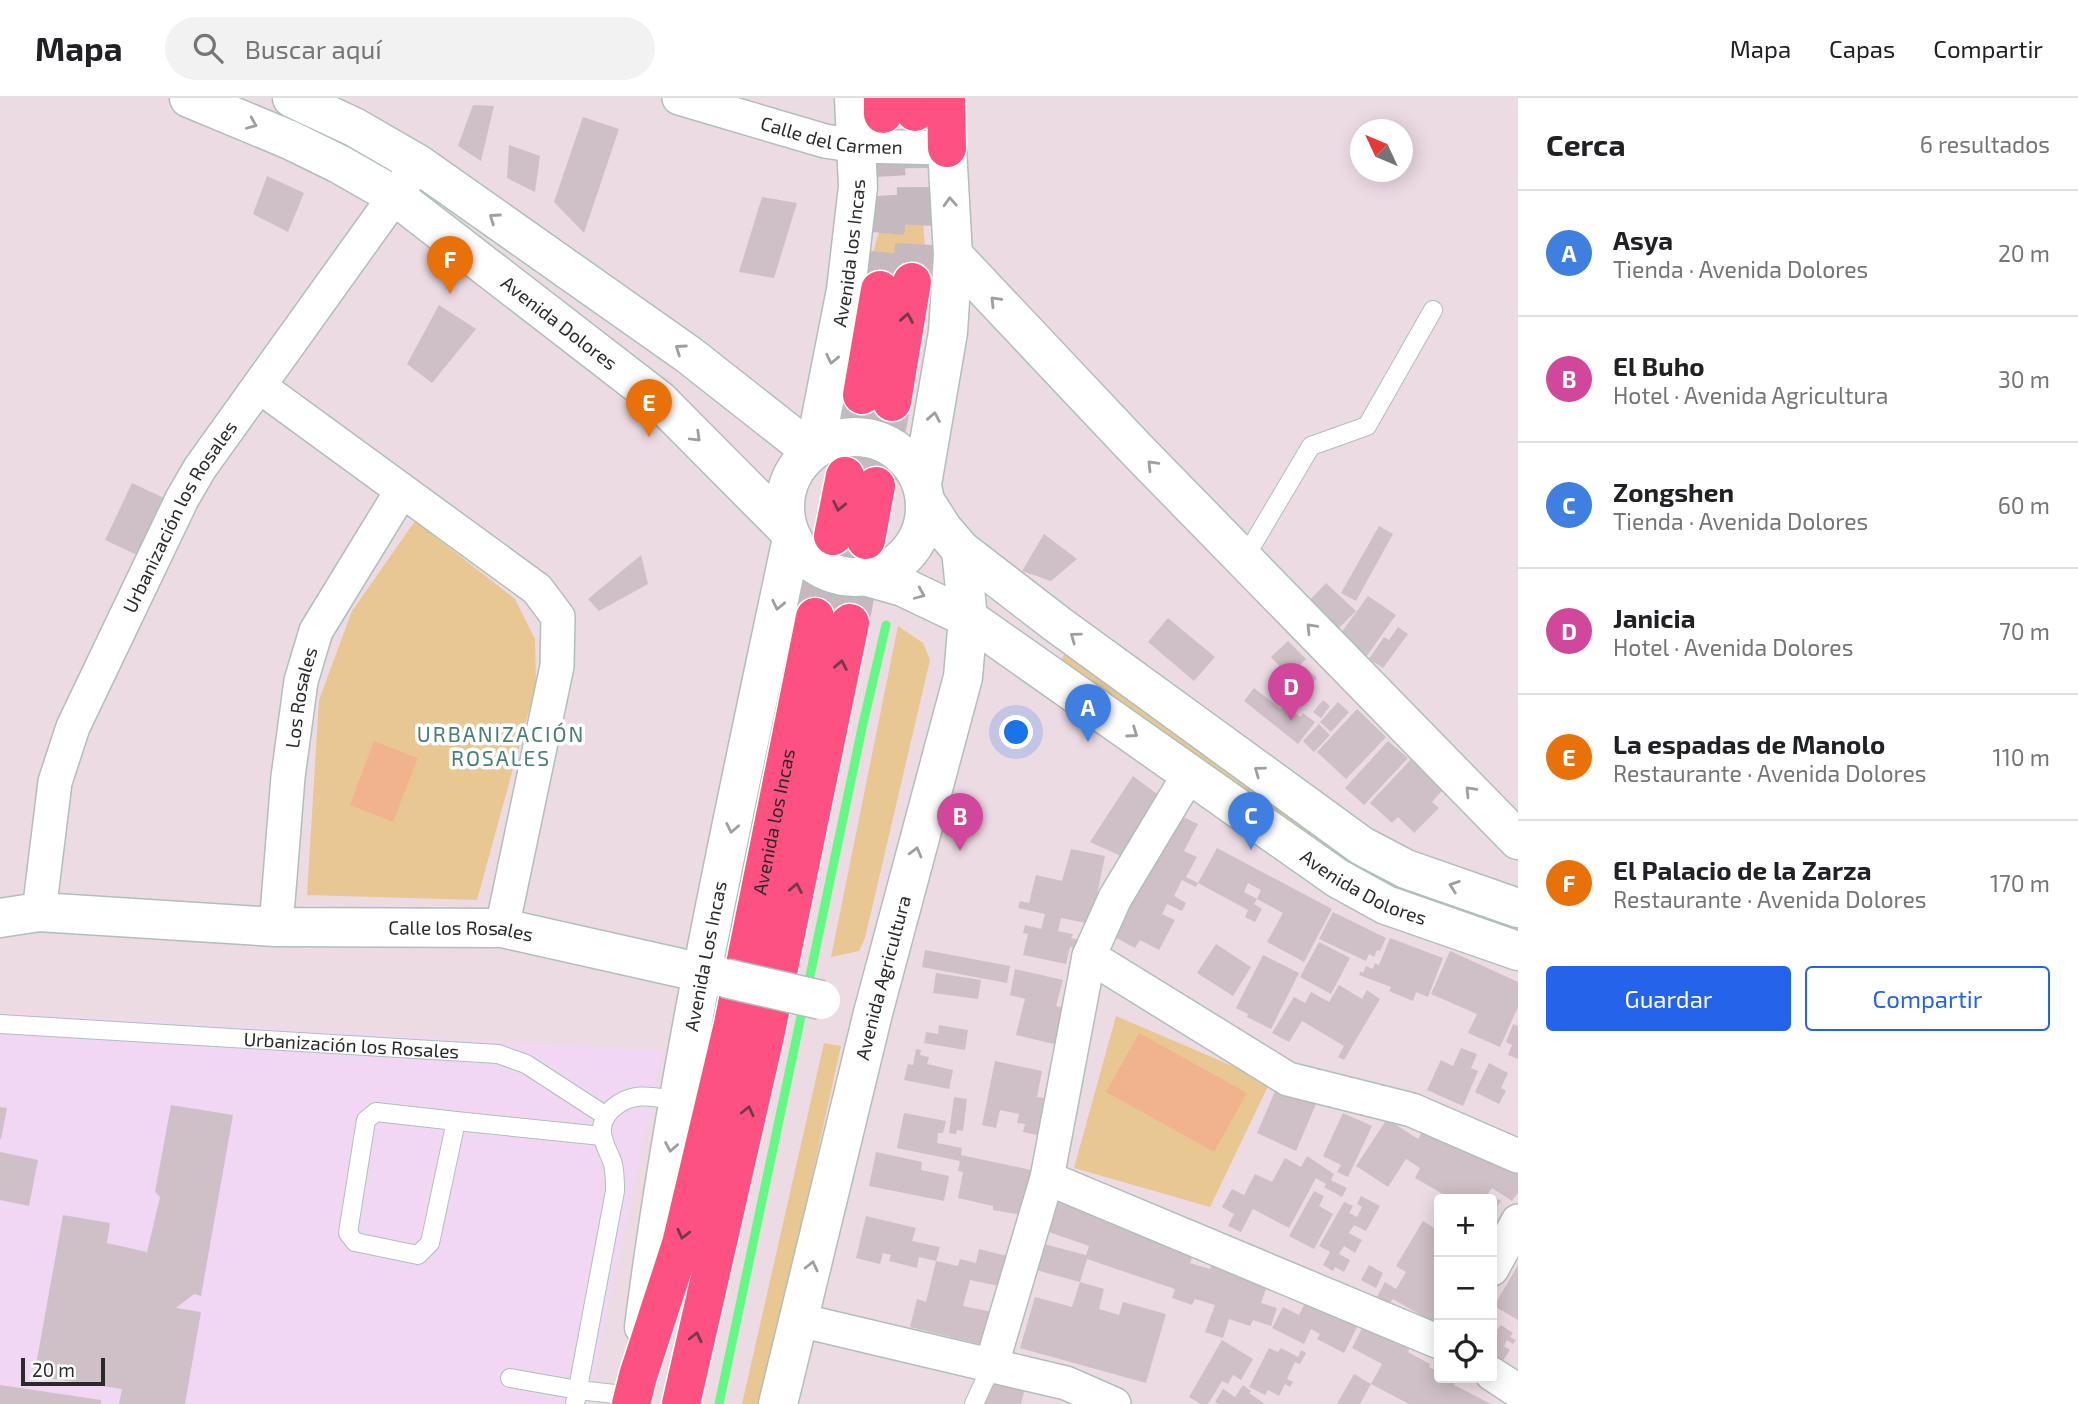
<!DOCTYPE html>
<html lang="es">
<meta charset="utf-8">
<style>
:root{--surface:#fff;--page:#f2f2f2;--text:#202124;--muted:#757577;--line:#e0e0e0;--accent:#2563eb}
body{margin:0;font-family:"Exo 2",sans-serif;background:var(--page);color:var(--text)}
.controls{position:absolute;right:21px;bottom:21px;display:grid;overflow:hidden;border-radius:7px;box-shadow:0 4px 18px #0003}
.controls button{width:63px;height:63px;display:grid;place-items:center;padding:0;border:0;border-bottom:2px solid var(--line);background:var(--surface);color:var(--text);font:35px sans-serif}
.compass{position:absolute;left:1350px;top:21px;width:63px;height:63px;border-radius:50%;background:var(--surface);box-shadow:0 4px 18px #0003;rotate:314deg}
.scale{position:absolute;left:21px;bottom:18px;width:84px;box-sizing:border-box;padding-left:7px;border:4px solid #2a2a2a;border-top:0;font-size:19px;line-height:24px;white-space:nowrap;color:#2a2a2a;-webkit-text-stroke:5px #fff;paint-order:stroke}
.you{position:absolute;left:1017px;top:635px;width:24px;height:24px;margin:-18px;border:5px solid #fff;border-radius:50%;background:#1a73e8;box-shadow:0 0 0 10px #1a73e833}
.badge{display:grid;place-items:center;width:46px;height:46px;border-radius:50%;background:var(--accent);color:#fff;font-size:23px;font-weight:700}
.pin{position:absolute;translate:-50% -58px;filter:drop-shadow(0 2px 4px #0008)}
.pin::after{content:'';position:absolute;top:37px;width:24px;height:21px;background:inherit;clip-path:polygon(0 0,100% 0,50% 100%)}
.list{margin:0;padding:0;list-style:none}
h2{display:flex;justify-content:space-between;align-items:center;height:91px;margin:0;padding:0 28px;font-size:30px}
h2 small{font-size:23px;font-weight:400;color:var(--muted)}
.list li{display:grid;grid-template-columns:46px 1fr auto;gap:21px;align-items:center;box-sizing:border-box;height:126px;padding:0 28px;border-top:2px solid var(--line)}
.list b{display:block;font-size:26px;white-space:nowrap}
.list p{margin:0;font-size:23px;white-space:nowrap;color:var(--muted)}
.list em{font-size:23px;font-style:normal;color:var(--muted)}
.actions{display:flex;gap:14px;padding:21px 28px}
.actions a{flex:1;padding:16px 0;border:2px solid var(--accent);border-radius:7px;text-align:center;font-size:24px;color:var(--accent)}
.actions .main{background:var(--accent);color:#fff}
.icon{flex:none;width:38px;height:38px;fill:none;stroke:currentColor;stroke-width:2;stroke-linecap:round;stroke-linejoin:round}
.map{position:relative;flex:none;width:1518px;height:1306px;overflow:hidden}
header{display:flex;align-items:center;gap:42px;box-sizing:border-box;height:98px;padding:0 35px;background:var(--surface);border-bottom:2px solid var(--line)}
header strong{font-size:33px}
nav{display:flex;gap:38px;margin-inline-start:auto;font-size:24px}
.search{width:490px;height:63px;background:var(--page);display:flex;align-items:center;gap:18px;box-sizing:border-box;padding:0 24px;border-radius:38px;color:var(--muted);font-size:26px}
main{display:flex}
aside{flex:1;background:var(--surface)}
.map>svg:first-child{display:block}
.medical{fill:#f2d7f5}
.green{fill:#e9c792}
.pitch{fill:#f1b38d}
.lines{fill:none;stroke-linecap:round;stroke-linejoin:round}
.stream{stroke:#64f985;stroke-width:9}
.building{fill:#cfbfc6;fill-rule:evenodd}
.primary-tunnel{stroke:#c6b8bf;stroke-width:38;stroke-dasharray:38 19;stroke-linecap:butt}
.lane-casing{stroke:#afbfbb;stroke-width:20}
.street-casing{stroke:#afbfbb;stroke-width:36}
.secondary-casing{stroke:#afbfbb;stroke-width:41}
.primary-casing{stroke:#fff;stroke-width:41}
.lane{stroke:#fff;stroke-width:18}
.street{stroke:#fff;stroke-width:33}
.secondary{stroke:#fff;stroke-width:38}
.primary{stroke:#fd5181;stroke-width:38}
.secondary-bridge-casing{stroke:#afbfbb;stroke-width:41;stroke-linecap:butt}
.secondary-bridge{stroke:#fff;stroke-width:38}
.oneway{stroke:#9f9f9f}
.oneway2{stroke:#743848}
.labels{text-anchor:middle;stroke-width:7;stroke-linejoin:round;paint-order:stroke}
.street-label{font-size:19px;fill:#2a2a2a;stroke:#fff}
.neighbourhood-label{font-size:21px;letter-spacing:2px;fill:#467f72;stroke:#fff}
</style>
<header>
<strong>Mapa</strong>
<div class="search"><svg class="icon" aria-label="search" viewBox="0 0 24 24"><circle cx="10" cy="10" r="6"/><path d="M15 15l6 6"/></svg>Buscar aquí</div>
<nav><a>Mapa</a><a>Capas</a><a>Compartir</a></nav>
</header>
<main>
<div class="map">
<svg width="1518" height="1306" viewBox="0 0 1518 1306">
<rect width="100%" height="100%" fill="#eddbe4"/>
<path class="medical" d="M0,914l662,39 -74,353h-588z"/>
<path class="green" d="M896,97l18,1 8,5 6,99 -23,-28 -13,2 -32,30 17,-66 14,-41z
M415,423l100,78 20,40 1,46 -59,215 -170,-5 12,-195 33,-89z
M898,528l25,17 7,17 -65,278 -6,13 -28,6z
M1072,552l446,274v14l-127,-44 -331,-227 3,-11z
M1116,918l154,66 -60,125 -136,-39z
M824,945l17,3 -79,358h-20z"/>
<path class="pitch" d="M374,643l44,17 -25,64 -43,-17z
M1139,935l108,60 -33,59 -108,-60z"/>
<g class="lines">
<path class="stream" d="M807,892l55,-262 24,-103
M719,1306l84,-397"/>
</g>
<path class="building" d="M473,7l21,1 -13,55 -23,-15z
M583,19l36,12 -35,104 -30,-31z
M509,47l31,11 -5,36 -28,-14z
M267,78l37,17 -16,39 -35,-18z
M762,99l35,6 -23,75 -35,-6z
M439,207l37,24 -44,54 -25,-19z
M132,385l32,15 -27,57 -32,-15z
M1379,428l14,8 -37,67 -15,-8z
M1044,436l33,25 -26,22 -29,-10z
M641,457l7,29 -49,27 -11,-12z
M1326,485l30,28 -18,18 -29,-28z
M1368,498l28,19 -30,42 -28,-20z
M1168,520l47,39 -21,24 -46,-39z
M1398,529l10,7 -25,34 -14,-9 15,-22 5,3z
M1288,543l18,18 -17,17 -18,-19z
M1305,569l12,11 -23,25 -12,-11z
M1254,590l27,21 3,-5 16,13 3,-4 12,9 -17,22 -54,-43z
M1323,602l7,6 -9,12 -8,-6z
M1338,604l11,10 -18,20 -11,-10z
M1357,611l29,28 -40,42 -29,-27z
M1319,626l11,11 -16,17 -11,-11z
M1388,643l20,17 -44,47 -19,-17z
M1413,659l34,28 -15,17 7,6 -25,25 -16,-16 -6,6 -22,-20z
M1133,678l24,18 -36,62 -31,-14z
M1179,717l19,9 -14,27 13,6 -11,20 12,6 -2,4 -14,-7 -8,16 12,7 -4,8 -15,-7 -5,10 13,6 -16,30 -19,-10 -5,8 -26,-14z
M1217,750l115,61 -28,53 -37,-20 16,-29 -26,-14 -3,5 8,5 -7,13 -10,-5 3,-7 -50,-27zM1248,785l13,7 -4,9 -13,-7z
M1071,751l34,7 -14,68 -30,-6 -3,13 15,3 -2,4 10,2 -2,8 -9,-1 -4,17 -43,-9 5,-21 -5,-1 2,-8 16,4 4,-15 -27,-6 2,-7 9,2 7,-28 26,6z
M1333,814l53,26 -6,13 -3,-1 -3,7 -5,-3 -3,7 -47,-22z
M1390,840l53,20 -15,39 -12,-5 -3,9 -24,-10 2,-4 -32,-12 2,-4 2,2 3,-7 7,3 2,-6 4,2z
M1319,844l31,16 -19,36 -31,-17z
M1216,846l35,23 -18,29 -36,-23z
M925,852l85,16 -3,17 -85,-16z
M1450,853l68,31v25l-18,40 -32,-14 9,-19 -46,-20z
M1263,857l36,18 -28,56 -24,-12 1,-3 -12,-6z
M1015,871l48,11 -7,26 11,2 -9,37 -42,-10 9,-36 -15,-4z
M936,875l45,7 -3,19 -45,-6z
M1339,887l23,14 5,-9 13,9 -36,61 -6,-3 6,-11 -42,-25 -13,21 -17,-9 22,-36 11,6 6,-11 18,10z
M1513,926l5,2v33l-10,-4 4,-10 -6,-3z
M939,927l29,5 -3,20 -41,-7 2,-11 12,2z
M1461,950l16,6 -6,14 7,3 -15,35 -36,-16 14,-30 12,6z
M916,951l5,1 -1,5 9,2 -2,7 26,6 -4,19 -45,-9 4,-16 5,1z
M995,963l47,10 -5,26 13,2 -8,37 -19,-4 2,-8 -8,-1 2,-9 -19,-4 -4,18 -14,-3z
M1489,965l19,10 -7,15 5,3 -7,13 -24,-12z
M1277,989l39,17 -20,47 -39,-18z
M954,999l13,2 -4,32 -6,-1 -1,4 -7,-1z
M171,1007l62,10 -32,181 -7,-2 -18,14 25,4 -16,92h-66l3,-15 -88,-13 29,-161 47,8 -3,20 40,9 13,-55 -5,-5z
M0,1009l7,1 -6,31h-1z
M904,1015l42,8 -3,12h-5l-1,10 25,5 -1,7 70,15 -9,45 -29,-5v-4l-35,-8 5,-26 -5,-1 2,-10 -63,-13z
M1343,1015l29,13 -24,51 -11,-5 4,-7 -18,-9z
M1387,1021l31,20 7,-11 34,22 8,-11 51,33v21l-6,8 -20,-13 -4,5 13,8 -9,13v-15h-45l1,-2 -33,-19 5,-10 -14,-9 -18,28 -32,-21z
M0,1054l38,8 -9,46 -29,-6z
M876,1054l46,10 -1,8 28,6 -5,25 -75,-15z
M1307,1058l27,18 -3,6 16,8 -5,9 -18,-10 2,-3 -10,-6 -27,50 -36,-19 -12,23 -13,-6 6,-12 -12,-7 10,-18 12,6 11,-21 17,8 13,-24 16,9z
M1314,1093l10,5 -5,10 14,8 -19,35 -25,-13z
M1055,1098l140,53 -5,14 20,6 2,-5 56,19 -7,20 16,5 -6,18 -18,-6 -3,6 -21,-7 -6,19 -18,-6 10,-27 -20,-6 -3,6 -20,-7 3,-9 -88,-30 -7,23 -44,-12 8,-26 42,11 3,-9 -46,-16z
M1361,1098l19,10 -14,25 -12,-6 -5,8 13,7 -7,13 -11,-7 -5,8 11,6 -6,12 -9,-5 -2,4 -10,-6 7,-13 -11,-6 25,-44 9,4 -4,7 8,4 5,-10 -5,-3z
M866,1118l50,12 -4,13 28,6 -4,14 -17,-4 -2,11 -28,-7 2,-6 -8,-2 -3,11 -24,-6z
M1423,1123l16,10 -1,94 -45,-26 -4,5 -12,-7 8,-15 11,7 10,-17 -10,-6z
M979,1151l28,7 -8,30 -29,-6 -7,26 29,6 -9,33 -73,-18 7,-28 9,3 10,-41 22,5 2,-7 16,4z
M1369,1167l14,8 -7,15 -15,-8z
M1518,1167v55l-24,-14z
M1080,1184l24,7 -5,20 20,6 4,-13 43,12 -20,69 -126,-35 15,-51 37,10z
M1308,1199l51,26 -15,30 -27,-14 3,-5 -9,-5 -7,15 -32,-16 11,-21 16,8z
M1501,1227l12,8 -3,4 6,3 -3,4 -6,-4 -3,6 6,4 -8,12 -10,-7v-28l5,3z
M1363,1228l34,18 5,-10 12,7 -6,11 22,12 -1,3 10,5v6h10l7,3 -2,4 37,19h-82l-38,-20 11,-20 -30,-16z
M1222,1242l31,19 -12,21 -8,-5 -5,9 -6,-3 -14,23h-7l-12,-7z
M1269,1250l9,4 3,-4 17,9 3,-7 5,3 -6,11 -5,-2 -8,17 6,3 -3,5 -5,-3 -6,12 -11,-6 -3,5 -16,-8z
M1354,1276l17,10 -11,20h-23z
M988,1281l37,9 -4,16h-39z
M0,1287l101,15v4h-101z
M1243,1287l8,6 -2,2 16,11h-46l-4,-2 8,-13 12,8z"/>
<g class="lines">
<path class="primary-tunnel" d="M912,184l4,-78 -1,-91
M880,192l8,-86 -5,-90
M845,378l17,-81
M876,388l16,-84
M815,519l18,-81
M850,525l16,-83"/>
<g class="lane-casing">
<g id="lane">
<path d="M1244,461l67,-113 56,-20 66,-116"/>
<path id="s1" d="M0,926l498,30 28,10 80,52"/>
<path d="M376,1014l80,9 -26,122 -12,12 -63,-13 -7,-9 18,-113z"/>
<path d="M456,1023l146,15"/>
<path d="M510,1280l68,12 55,6"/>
<path d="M575,1306l40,-213c0,-9 0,-18 -2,-27 -3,-10 -10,-20 -11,-31 -1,-10 3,-17 10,-24 21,-19 42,-12 67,-8"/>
<path d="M974,1306l17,-37"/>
</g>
</g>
<g class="street-casing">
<g id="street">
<path id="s2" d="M679,0l146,43 32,5 90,2"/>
<path d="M259,288l278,203 21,28 -1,49 -55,262"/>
<path id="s3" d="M39,814l16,-130 18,-55 109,-228 18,-31 210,-293"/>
<path id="s4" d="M276,829l12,-150 13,-96 15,-50 85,-139"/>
<path d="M1089,858l199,123 124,31 106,46"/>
<path d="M1047,1080l392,164"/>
<path d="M1492,1171l26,-48"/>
<path d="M799,1222l267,63 48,21"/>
<path d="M991,1269l56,-189 42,-222 26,-58 75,-125"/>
<path d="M1492,1276l26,17"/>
</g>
</g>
<g class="secondary-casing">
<g id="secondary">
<path id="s5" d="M189,0l101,42 49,24 56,32 264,204 130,131"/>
<path d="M292,0l62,29 64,37 271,191 122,96"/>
<path d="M953,157l184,195 381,390"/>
<circle cx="855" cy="409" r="70"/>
<path id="s6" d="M815,350l31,-158 12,-103 -4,-89"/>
<path d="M922,386l26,-152 5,-77 -6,-107"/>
<path d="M925,403l18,28 18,21 96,74 305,222 44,23 112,39"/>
<path id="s7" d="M868,479l35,10 65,31 369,260 49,27 132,46"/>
<path id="s8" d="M0,820l39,-6 237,15 226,1 223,50"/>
<path id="s9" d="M644,1229c34,-265 93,-528 148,-789"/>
<path id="s10" d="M778,1306l95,-391 90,-336 5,-59 -7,-68"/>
</g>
</g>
<g class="primary-casing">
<g id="primary">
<path d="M883,0v16"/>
<path d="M915,0v14"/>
<path d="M946,0l1,50"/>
<path d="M862,297l18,-105"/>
<path d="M892,304l20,-120"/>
<path d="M833,438l12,-60"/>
<path d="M866,442l10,-54"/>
<path id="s11" d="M631,1306l7,-28 43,-132 52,-220 82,-407"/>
<path d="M681,1306l84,-368 85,-413"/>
</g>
</g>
<use href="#lane" class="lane"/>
<use href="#street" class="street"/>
<use href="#secondary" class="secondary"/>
<use href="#primary" class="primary"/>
<g class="secondary-bridge-casing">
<path id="secondary-bridge" d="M725,880l96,22"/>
</g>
<use href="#secondary-bridge" class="secondary-bridge"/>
</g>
<defs><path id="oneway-chevron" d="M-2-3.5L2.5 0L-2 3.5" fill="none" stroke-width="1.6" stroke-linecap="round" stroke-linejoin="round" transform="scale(1.75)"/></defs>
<g class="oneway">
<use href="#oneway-chevron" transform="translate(252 26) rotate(23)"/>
<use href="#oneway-chevron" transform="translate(950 104) rotate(-93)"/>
<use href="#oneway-chevron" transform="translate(494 120) rotate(-145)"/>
<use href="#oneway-chevron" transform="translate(995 203) rotate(-134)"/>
<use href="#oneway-chevron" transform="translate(680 251) rotate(-145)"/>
<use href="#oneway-chevron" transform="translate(832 261) rotate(102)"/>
<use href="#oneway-chevron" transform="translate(934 319) rotate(-80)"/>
<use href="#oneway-chevron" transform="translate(696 339) rotate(44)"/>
<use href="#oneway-chevron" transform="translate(1152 367) rotate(-134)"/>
<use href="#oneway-chevron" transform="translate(920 496) rotate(23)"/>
<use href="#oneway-chevron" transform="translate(778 507) rotate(102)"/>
<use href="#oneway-chevron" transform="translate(1311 530) rotate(-134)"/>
<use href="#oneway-chevron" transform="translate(1075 539) rotate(-144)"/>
<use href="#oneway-chevron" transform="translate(1133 635) rotate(35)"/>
<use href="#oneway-chevron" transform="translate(1259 673) rotate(-144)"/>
<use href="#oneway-chevron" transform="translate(1470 693) rotate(-134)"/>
<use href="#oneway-chevron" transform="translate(732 730) rotate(101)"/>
<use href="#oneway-chevron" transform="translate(916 754) rotate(-75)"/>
<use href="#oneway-chevron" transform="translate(1454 788) rotate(-161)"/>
<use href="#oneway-chevron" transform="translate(671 1049) rotate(100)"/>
<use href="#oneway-chevron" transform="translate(812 1168) rotate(-77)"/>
</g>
<g class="oneway2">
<use href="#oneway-chevron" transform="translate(907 220) rotate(-80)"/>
<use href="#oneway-chevron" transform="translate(839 408) rotate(102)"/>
<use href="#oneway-chevron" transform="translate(841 567) rotate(-79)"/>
<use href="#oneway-chevron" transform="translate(796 790) rotate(-79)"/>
<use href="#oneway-chevron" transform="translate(748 1013) rotate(-77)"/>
<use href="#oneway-chevron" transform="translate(683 1136) rotate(104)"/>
<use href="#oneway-chevron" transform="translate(696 1239) rotate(-77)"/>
</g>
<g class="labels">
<g class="street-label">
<text dy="7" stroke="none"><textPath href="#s2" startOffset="158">Calle del Carmen</textPath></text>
<text dy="7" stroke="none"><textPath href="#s6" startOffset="198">Avenida los Incas</textPath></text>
<text dy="7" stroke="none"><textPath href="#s5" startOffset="436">Avenida Dolores</textPath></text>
<text dy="7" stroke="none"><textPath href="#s3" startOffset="425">Urbanización los Rosales</textPath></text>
<text dy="7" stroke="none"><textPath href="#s4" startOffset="231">Los Rosales</textPath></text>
<text dy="7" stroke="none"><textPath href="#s11" startOffset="600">Avenida los Incas</textPath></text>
<text dy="7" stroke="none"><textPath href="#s7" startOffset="588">Avenida Dolores</textPath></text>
<text dy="7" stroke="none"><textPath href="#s8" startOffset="462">Calle los Rosales</textPath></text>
<text dy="7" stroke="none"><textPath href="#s9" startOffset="376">Avenida Los Incas</textPath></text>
<text dy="7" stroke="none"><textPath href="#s10" startOffset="439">Avenida Agricultura</textPath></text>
<text dy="7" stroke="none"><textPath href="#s1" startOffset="352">Urbanización los Rosales</textPath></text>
</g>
<g class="neighbourhood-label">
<text x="501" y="644">URBANIZACIÓN<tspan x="501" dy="24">ROSALES</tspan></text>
</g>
</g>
</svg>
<div class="controls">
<button>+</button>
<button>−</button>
<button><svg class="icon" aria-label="locate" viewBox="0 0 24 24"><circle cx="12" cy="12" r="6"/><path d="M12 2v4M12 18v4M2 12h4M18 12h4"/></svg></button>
</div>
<svg class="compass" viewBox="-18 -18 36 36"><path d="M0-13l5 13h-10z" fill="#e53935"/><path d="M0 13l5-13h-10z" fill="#757577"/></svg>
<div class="scale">20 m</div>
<div class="you"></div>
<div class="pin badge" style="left:1088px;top:644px;background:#3f7fe0">A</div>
<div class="pin badge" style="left:960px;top:753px;background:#d1479c">B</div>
<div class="pin badge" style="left:1251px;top:752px;background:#3f7fe0">C</div>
<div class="pin badge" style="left:1291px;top:623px;background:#d1479c">D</div>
<div class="pin badge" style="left:649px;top:339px;background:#e8710a">E</div>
<div class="pin badge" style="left:450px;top:196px;background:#e8710a">F</div>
</div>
<aside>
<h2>Cerca<small>6 resultados</small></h2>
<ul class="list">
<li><span class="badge" style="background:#3f7fe0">A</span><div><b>Asya</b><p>Tienda · Avenida Dolores</p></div><em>20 m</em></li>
<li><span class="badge" style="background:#d1479c">B</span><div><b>El Buho</b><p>Hotel · Avenida Agricultura</p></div><em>30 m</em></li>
<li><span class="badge" style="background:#3f7fe0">C</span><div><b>Zongshen</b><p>Tienda · Avenida Dolores</p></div><em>60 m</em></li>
<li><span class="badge" style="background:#d1479c">D</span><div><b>Janicia</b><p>Hotel · Avenida Dolores</p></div><em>70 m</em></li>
<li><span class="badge" style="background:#e8710a">E</span><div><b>La espadas de Manolo</b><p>Restaurante · Avenida Dolores</p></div><em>110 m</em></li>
<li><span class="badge" style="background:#e8710a">F</span><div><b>El Palacio de la Zarza</b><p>Restaurante · Avenida Dolores</p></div><em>170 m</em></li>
</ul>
<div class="actions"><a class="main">Guardar</a><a>Compartir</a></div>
</aside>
</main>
